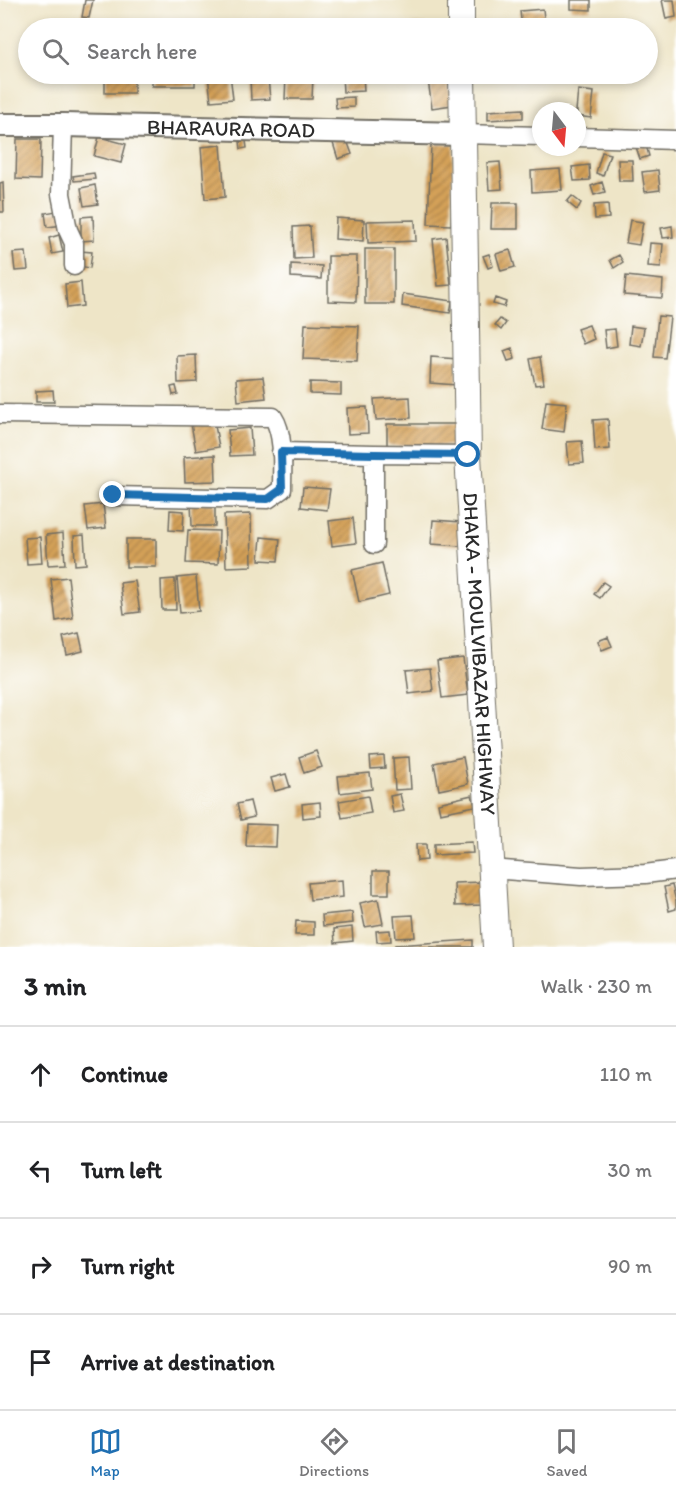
<!DOCTYPE html>
<meta charset="utf-8">
<style>
:root{--surface:#fff;--page:#f2f2f2;--text:#202124;--muted:#757577;--line:#e0e0e0;--accent:#1f6fb2}
body{margin:0;font-family:Itim,sans-serif;background:var(--page);color:var(--text)}
.compass{position:absolute;left:532px;top:102px;width:54px;height:54px;border-radius:50%;background:var(--surface);box-shadow:0 3px 9px #0003;rotate:164deg}
.stop{position:absolute;width:18px;height:18px;margin:-14px;border:4px solid #1f6fb2;border-radius:50%;background:#fff}
.stop.end{background:#1f6fb2;border-color:#fff;box-shadow:0 2px 6px #0008}
.list{margin:0;padding:0;list-style:none}
h2{display:flex;justify-content:space-between;align-items:center;height:78px;margin:0;padding:0 24px;font-size:26px}
h2 small{font-size:20px;font-weight:400;color:var(--muted)}
.list li{display:grid;grid-template-columns:39px 1fr auto;gap:18px;align-items:center;box-sizing:border-box;height:96px;padding:0 24px;border-top:2px solid var(--line)}
.list b{display:block;font-size:22px;white-space:nowrap}
.list em{font-size:20px;font-style:normal;color:var(--muted)}
.icon{flex:none;width:33px;height:33px;fill:none;stroke:currentColor;stroke-width:2;stroke-linecap:round;stroke-linejoin:round}
.map{position:relative;flex:none;width:676px;height:947px;overflow:hidden}
.search{position:absolute;background:var(--surface);box-shadow:0 3px 9px #0003;left:18px;right:18px;top:18px;height:66px;display:flex;align-items:center;gap:15px;box-sizing:border-box;padding:0 21px;border-radius:33px;color:var(--muted);font-size:22px}
.sheet{height:462px;background:var(--surface)}
nav{display:flex;justify-content:space-around;align-items:center;box-sizing:border-box;height:84px;border-top:2px solid var(--line);background:var(--surface);font-size:16px;color:var(--muted)}
nav a{display:grid;justify-items:center;gap:3px}
nav .on{color:var(--accent)}
.map>svg:first-child{display:block}
.building{fill:url(#building-hatch)}
.lines{fill:none;stroke-linecap:round;stroke-linejoin:round}
.minor-casing{stroke:#6f6c62;stroke-width:21}
.major-casing{stroke:#6f6c62;stroke-width:26}
.highway-casing{stroke:#6f6c62;stroke-width:28}
.minor{stroke:#fff;stroke-width:18}
.major{stroke:#fff;stroke-width:22}
.highway{stroke:#fff;stroke-width:26}
.route{stroke:#1f6fb2;stroke-width:8}
.labels{text-anchor:middle;stroke-width:6;stroke-linejoin:round;paint-order:stroke}
.street-label{font-size:21px;fill:#2b2b2b;stroke:#fff}
</style>
<div class="map">
<svg width="676" height="947" viewBox="0 0 676 947">
<defs>
<pattern id="building-hatch" width="6" height="6" patternUnits="userSpaceOnUse" patternTransform="scale(1.5)"><rect width="6" height="6" fill="#d4a159"/><path d="M-1 1l2-2M0 6l6-6M5 7l2-2" fill="none" stroke="#ac834a"/></pattern>
</defs>
<rect width="100%" height="100%" fill="#fff"/>
<filter id="ink" filterUnits="userSpaceOnUse"><feTurbulence type="fractalNoise" baseFrequency=".0167" numOctaves="2"/><feDisplacementMap in="SourceGraphic" scale="12" xChannelSelector="R" yChannelSelector="G"/><feConvolveMatrix kernelMatrix="1 2 1 2 8 2 1 2 1" color-interpolation-filters="sRGB"/></filter>
<filter id="wash" filterUnits="userSpaceOnUse"><feTurbulence type="fractalNoise" baseFrequency=".008" numOctaves="4" result="noise"/><feDisplacementMap in="SourceGraphic" scale="24" xChannelSelector="R" yChannelSelector="G"/><feGaussianBlur stdDeviation="1.35" result="paint"/><feColorMatrix in="noise" values="0 0 0 0 0 0 0 0 0 0 0 0 0 0 0 0 0 1.4 0 .05"/><feComposite in="paint" operator="in"/></filter>
<g filter="url(#wash)">
<rect width="100%" height="100%" fill="#eee5c7"/>
<g id="blocks">
<path class="building" d="M85,0h8l-4,18 -7,-1z
M571,0h20v10l-20,-1z
M662,0h12l2,17 -10,2z
M543,9l2,19h-23l-2,-17z
M413,24l29,2v2h-30z
M105,74h29v19h-29z
M152,74h43v12h-43z
M230,74l3,25 -22,2 -3,-26z
M363,74l1,17 -21,1 -1,-17z
M286,76l27,1 -1,22h-27z
M448,77l4,28 -20,3 -4,-28z
M268,78l2,21 -19,1 -1,-21z
M578,90l16,2 -3,26 -14,-2v-5h-1z
M354,97v10l-18,1 -1,-10z
M523,109v9l-35,2v-9z
M239,134h6l2,14 -6,1z
M345,135l7,19 -14,5 -6,-19z
M99,137l27,7 -5,19 -27,-7z
M17,139h24l-1,41 -24,-1z
M431,144h23l-3,81 -23,-1z
M221,145l4,52 -20,2 -4,-52z
M646,145l3,11 -9,3 -4,-12z
M602,152l8,2 -7,22 -7,-3z
M618,160h14l1,21h-14z
M500,162l2,27 -13,1 -2,-27z
M589,165l1,15 -16,1 -2,-14z
M560,169l2,21 -30,2 -1,-21z
M658,170l2,20 -15,2 -3,-20z
M94,173l1,6 -21,2 -1,-5z
M3,182l1,30h-4v-29z
M602,182l3,10 -11,3 -3,-9z
M95,185l3,19 -14,2 -3,-18z
M572,196l9,7 -4,7 -10,-8z
M492,203h26v26h-27z
M608,204l1,14 -14,1 -1,-14z
M62,210l2,15 -17,2 -2,-14z
M93,216l1,24 -13,1v-24z
M336,218l28,2 -1,21 -28,-2z
M415,220l1,21 -48,2 -1,-22z
M630,220l13,2 -4,23 -13,-2z
M310,226l2,32 -18,1 -1,-32z
M672,226l1,11 -10,1 -2,-10z
M59,235l4,17 -11,2 -3,-16z
M446,237l5,48 -13,1 -5,-47z
M650,243l13,1 -2,23 -13,-1z
M365,249h29v55h-29z
M510,250l5,17 -14,4 -5,-17z
M80,251l12,1 -2,16 -12,-2z
M26,252l2,18 -13,1 -2,-18z
M489,254l4,12 -5,2 -5,-12z
M619,255l4,7 -9,6 -4,-8z
M328,256h29l-1,46 -28,-1z
M291,264l31,2 -1,13 -30,-2z
M626,276l37,4 -1,18 -38,-3z
M81,282l2,24 -16,2 -2,-24z
M403,294l49,7 -2,12 -48,-7z
M495,298l11,4 -2,5 -11,-3z
M658,316l12,1 -5,41 -11,-1z
M500,319l6,4 -5,7 -6,-5z
M305,324l54,2 -2,35 -54,-2z
M589,325l5,14 -11,5 -6,-15z
M631,326l13,2 -3,18 -12,-2z
M615,329l2,17 -11,2 -2,-18z
M512,348l3,11 -7,2 -4,-10z
M196,355l1,27 -19,1 -1,-27z
M431,357l27,2 -1,26 -27,-2z
M540,357l4,27 -9,1 -5,-26z
M263,377l3,21 -28,3 -2,-22z
M310,382l31,1v12l-31,-1z
M176,386l2,8 -5,1 -2,-8z
M53,390l1,12h-18v-11z
M410,397l1,21 -35,2 -2,-21z
M546,401l21,2 -3,29 -22,-3z
M367,407l1,26 -20,1 -1,-26z
M608,419l2,30 -15,1 -2,-30z
M214,420l5,27 -23,4 -5,-27z
M387,424h71v22h-71z
M250,428l2,27 -22,1 -2,-26z
M582,441l2,22 -15,1 -2,-22z
M215,455l1,26 -31,1 -1,-25z
M303,487l27,2 -3,21 -26,-3z
M191,503h24v23h-23z
M103,504l3,24 -18,2 -3,-24z
M170,510l14,1 -1,20 -14,-1z
M251,514l1,52 -26,1 -2,-52z
M353,518l3,25 -24,3 -3,-25z
M433,520l29,2 -2,24 -29,-2z
M188,530l31,1 -1,33 -32,-1z
M63,533l2,31 -17,1 -2,-30z
M84,535l2,29 -11,1 -1,-29z
M40,537l2,26 -15,1 -2,-26z
M261,537l19,2 -2,22 -19,-1z
M126,539h30v28h-30z
M382,563l7,32 -30,7 -7,-32z
M196,576l3,35 -19,2 -3,-35z
M68,577l5,41 -17,3 -5,-42z
M175,579l1,31h-14l-1,-30z
M135,581l5,31 -16,2 -4,-31z
M603,582l6,4 -9,12 -6,-4z
M79,633l4,18 -16,4 -4,-18z
M608,637l4,9 -10,4 -4,-9z
M463,658l5,37 -26,3 -5,-37z
M430,668l3,23 -24,3 -3,-24z
M316,751l6,16 -18,6 -5,-16z
M384,756l1,12 -14,1 -1,-12z
M409,757l2,32 -16,1 -2,-32z
M463,757l5,27 -29,6 -5,-27z
M370,773l2,16 -32,4 -2,-17z
M286,774l4,13 -15,4 -4,-13z
M400,794l4,17 -11,2 -3,-17z
M472,795l3,11 -35,7 -2,-10z
M368,796l3,17 -29,5 -3,-17z
M250,801l4,16 -13,3 -4,-16z
M320,802l1,14 -18,2 -1,-14z
M247,824l30,1 -1,22 -30,-1z
M472,842l1,11 -39,2v-11z
M416,844h10l1,16 -10,1z
M373,871h16v23h-16z
M342,880l1,17 -33,3 -2,-17z
M482,882v23l-27,1 -1,-23z
M672,885l4,16v8l-7,2 -5,-24z
M378,899l5,25 -18,3 -5,-24z
M352,912l1,11 -30,3 -1,-11z
M413,915l2,22 -19,1 -2,-22z
M296,921l18,1v13h-19z
M352,927l1,14 -18,2 -1,-14z
M390,930l1,11 -14,1 -1,-11z
M473,940v7h-78v-2z"/>
</g>
</g>
<g filter="url(#ink)">
<use href="#blocks" fill-opacity="0" stroke="#6f6c62" stroke-width="1.5"/>
<g class="lines">
<g class="minor-casing">
<path id="minor" d="M63,125l-2,69 7,36 6,13v23
M463,134l78,2
M577,137l99,3
M0,414l273,3c12,18 9,52 9,72l-14,10 -155,-3
M281,452l93,2 94,1
M374,454v90
M491,869l90,7 64,-2 31,-4"/>
</g>
<g class="major-casing">
<g id="major">
<path id="s1" d="M0,125h63l400,9"/>
</g>
</g>
<g class="highway-casing">
<g id="highway">
<path d="M461,0v28"/>
<path id="s2" d="M462,74l6,381 28,492"/>
</g>
</g>
<use href="#minor" class="minor"/>
<use href="#major" class="major"/>
<use href="#highway" class="highway"/>
</g>
</g>
<g class="lines" filter="url(#ink)">
<path class="route" d="M113,495l155,4 14,-10 -1,-37 93,2 94,1"/>
</g>
<g class="labels">
<g class="street-label">
<text dy="7" stroke="none"><textPath href="#s1" startOffset="231">BHARAURA ROAD</textPath></text>
<text dy="7" stroke="none"><textPath href="#s2" startOffset="580">DHAKA - MOULVIBAZAR HIGHWAY</textPath></text>
</g>
</g>
</svg>
<svg class="compass" viewBox="-18 -18 36 36"><path d="M0-13l5 13h-10z" fill="#e53935"/><path d="M0 13l5-13h-10z" fill="#757577"/></svg>
<div class="stop" style="left:468px;top:455px"></div>
<div class="stop end" style="left:113px;top:495px"></div>
<div class="search"><svg class="icon" aria-label="search" viewBox="0 0 24 24"><circle cx="10" cy="10" r="6"/><path d="M15 15l6 6"/></svg>Search here</div>
</div>
<section class="sheet">
<h2>3 min<small>Walk · 230 m</small></h2>
<ul class="list">
<li><svg class="icon" aria-label="ahead" viewBox="0 0 24 24"><path d="M12 20V5M6 11l6-6 6 6"/></svg><div><b>Continue</b></div><em>110 m</em></li>
<li><svg class="icon" aria-label="left" viewBox="0 0 24 24"><path d="M17 20v-9H6M10 6l-5 5 5 5"/></svg><div><b>Turn left</b></div><em>30 m</em></li>
<li><svg class="icon" aria-label="right" viewBox="0 0 24 24"><path d="M7 20v-9h11M14 6l5 5-5 5"/></svg><div><b>Turn right</b></div><em>90 m</em></li>
<li><svg class="icon" aria-label="arrive" viewBox="0 0 24 24"><path d="M6 21V4h12l-3 4 3 4H6"/></svg><div><b>Arrive at destination</b></div></li>
</ul>
</section>
<nav>
<a class="on"><svg class="icon" aria-label="map" viewBox="0 0 24 24"><path d="M3 6l6-2 6 2 6-2v14l-6 2-6-2-6 2zM9 4v14M15 6v14"/></svg>Map</a>
<a><svg class="icon" aria-label="directions" viewBox="0 0 24 24"><path d="M12 3l9 9-9 9-9-9zM9 14v-3h6M13 9l2 2-2 2"/></svg>Directions</a>
<a><svg class="icon" aria-label="saved" viewBox="0 0 24 24"><path d="M7 4h10v16l-5-4-5 4z"/></svg>Saved</a>
</nav>
